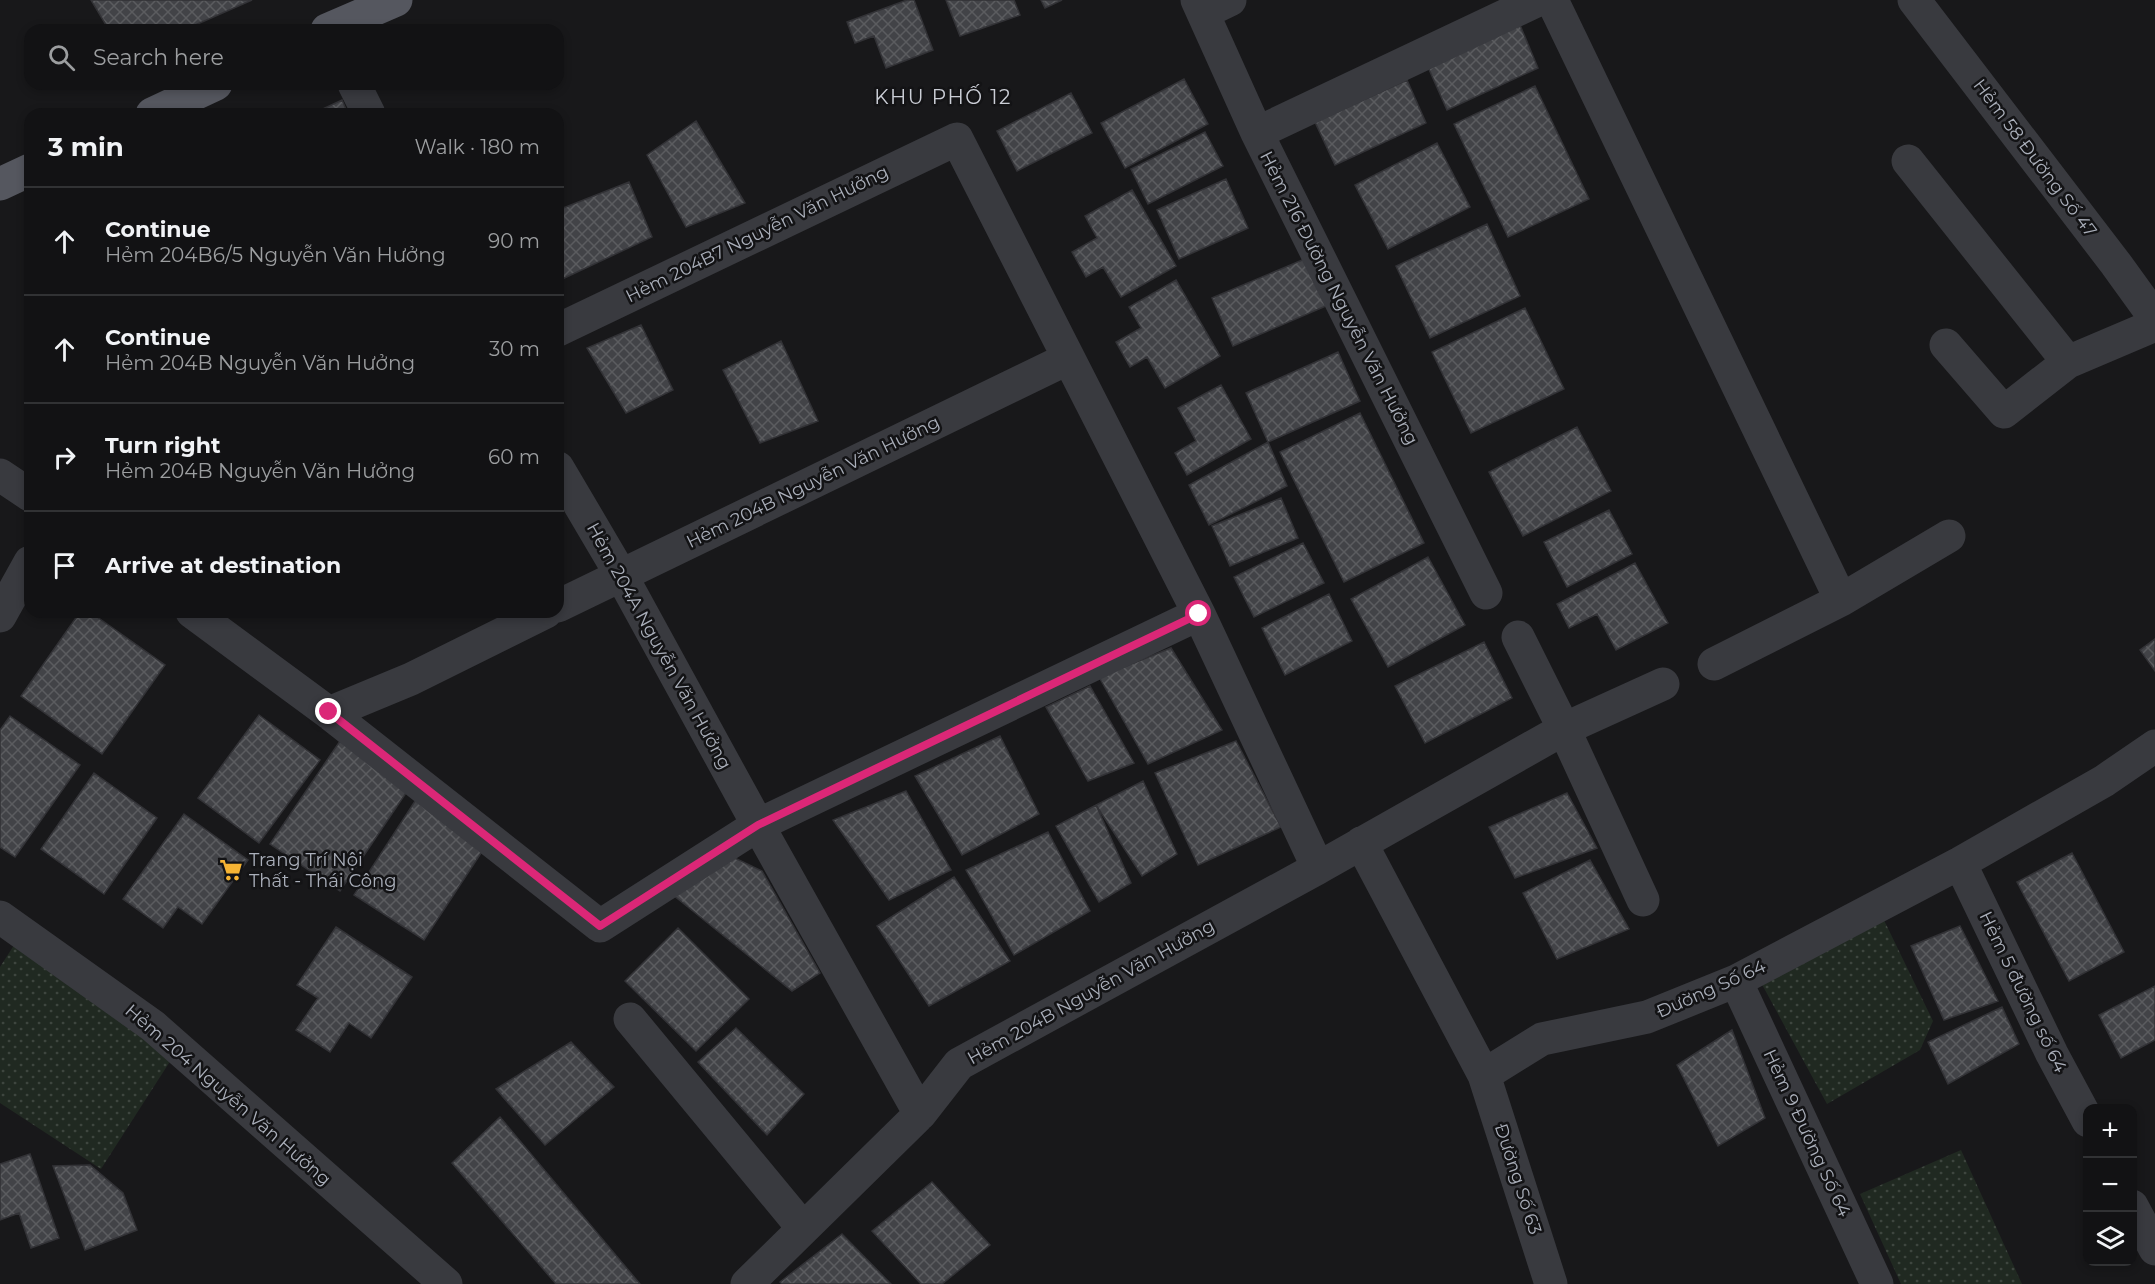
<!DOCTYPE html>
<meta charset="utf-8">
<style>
:root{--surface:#121214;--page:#1f2022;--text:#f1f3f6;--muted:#9c9ea0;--line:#313234}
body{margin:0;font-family:Montserrat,sans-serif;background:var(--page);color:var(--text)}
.controls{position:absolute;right:18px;bottom:18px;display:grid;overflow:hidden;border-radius:12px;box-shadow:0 3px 9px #0003}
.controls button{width:54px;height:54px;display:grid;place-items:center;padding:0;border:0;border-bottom:2px solid var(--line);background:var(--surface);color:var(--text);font:30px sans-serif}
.stop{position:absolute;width:18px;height:18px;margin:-14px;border:4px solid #db2777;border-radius:50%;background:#fff}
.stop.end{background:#db2777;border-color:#fff;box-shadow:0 2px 6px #0008}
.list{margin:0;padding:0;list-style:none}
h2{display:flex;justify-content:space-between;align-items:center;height:78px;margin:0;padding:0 24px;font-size:26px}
h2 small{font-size:20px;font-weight:400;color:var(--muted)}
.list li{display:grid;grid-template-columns:39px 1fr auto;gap:18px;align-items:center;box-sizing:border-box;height:108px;padding:0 24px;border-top:2px solid var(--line)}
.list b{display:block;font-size:22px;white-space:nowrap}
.list p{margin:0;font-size:20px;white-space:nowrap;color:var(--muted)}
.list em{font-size:20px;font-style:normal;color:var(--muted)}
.icon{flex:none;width:33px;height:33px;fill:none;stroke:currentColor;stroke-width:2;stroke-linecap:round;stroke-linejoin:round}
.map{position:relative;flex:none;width:2155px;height:1284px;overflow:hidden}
.search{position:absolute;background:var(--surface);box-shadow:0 3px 9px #0003;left:24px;top:24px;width:540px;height:66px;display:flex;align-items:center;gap:15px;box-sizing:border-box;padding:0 21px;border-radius:18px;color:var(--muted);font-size:22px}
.panel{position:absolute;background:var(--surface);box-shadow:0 3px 9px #0003;left:24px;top:108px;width:540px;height:510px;border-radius:18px}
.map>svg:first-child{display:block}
.grass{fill:url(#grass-dots)}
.building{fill:url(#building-cross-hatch);stroke:#323236;stroke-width:1.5}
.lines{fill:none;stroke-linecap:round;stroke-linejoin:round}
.minor{stroke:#393a3f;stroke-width:33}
.major{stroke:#55575f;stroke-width:33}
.route{stroke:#db2777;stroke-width:8}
.labels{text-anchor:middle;stroke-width:5;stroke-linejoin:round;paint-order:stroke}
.street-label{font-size:18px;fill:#aaafba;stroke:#131315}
.poi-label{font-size:18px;fill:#aaafba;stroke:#131315;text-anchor:start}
.neighbourhood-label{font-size:20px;letter-spacing:1.5px;fill:#cbced6;stroke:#131315}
</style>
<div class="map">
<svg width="2155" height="1284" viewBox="0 0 2155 1284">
<defs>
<pattern id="grass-dots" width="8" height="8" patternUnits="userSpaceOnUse" patternTransform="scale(1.5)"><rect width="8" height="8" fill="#202921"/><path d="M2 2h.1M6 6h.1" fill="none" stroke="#3e463f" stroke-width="1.8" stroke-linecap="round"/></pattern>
<pattern id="building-cross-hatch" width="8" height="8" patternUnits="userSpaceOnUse" patternTransform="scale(1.5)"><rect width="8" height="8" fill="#424347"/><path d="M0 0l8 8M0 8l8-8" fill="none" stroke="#5b5c5f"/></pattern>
</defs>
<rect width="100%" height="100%" fill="#18181a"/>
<path class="grass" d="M1881,914l52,107 -13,29 -93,54 -68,-125z
M16,942l162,107 -77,120 -101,-66v-136z
M1961,1150l61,134h-121l-41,-90z"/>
<path class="building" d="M91,0h161l-68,30h-75z
M907,0h7l19,50 -47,18 -12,-32 -19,7 -8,-21z
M946,0h68l6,15 -60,21z
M1041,0h21l-17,8z
M1520,25l18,43 -91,42 -19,-43z
M1184,79l24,45 -83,44 -24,-45z
M1407,80l19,43 -91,42 -20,-43z
M1535,86l54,113 -81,38 -54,-113z
M1071,93l21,40 -75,38 -20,-40z
M342,100l6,14h-36z
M696,121l49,82 -59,24 -39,-72z
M1205,132l18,34 -75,38 -17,-35z
M1437,143l33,64 -82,42 -33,-64z
M1226,179l22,49 -69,31 -22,-49z
M629,182l23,55 -94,44v-71z
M1132,190l44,76 -55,31 -18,-30 -17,10 -14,-25 25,-14 -12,-22z
M1487,224l33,72 -90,42 -34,-72z
M1307,258l21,47 -95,41 -21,-48z
M1176,280l44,76 -55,32 -18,-31 -17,10 -14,-25 25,-14 -12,-21z
M1525,308l39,81 -93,44 -39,-81z
M641,325l32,65 -47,23 -39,-65z
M781,341l37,80 -58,22 -37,-73z
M1338,352l22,49 -92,41 -22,-49z
M1221,385l30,54 -64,36 -12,-22 21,-12 -18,-33z
M1360,413l64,130 -80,39 -64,-130z
M1577,427l34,64 -88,45 -34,-64z
M1268,442l19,44 -78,39 -20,-40z
M1281,498l17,40 -68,28 -18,-40z
M1609,510l23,44 -65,33 -23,-45z
M1303,543l21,40 -70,34 -20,-40z
M1428,557l37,68 -77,42 -37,-68z
M1635,563l33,60 -52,27 -19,-36 -28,14 -12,-24z
M1329,594l23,47 -67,34 -23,-47z
M80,612h10l75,53 -63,89 -81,-58z
M2155,639v32l-15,-21z
M1484,642l28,56 -87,45 -30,-57z
M1171,648l51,82 -74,34 -49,-87z
M1090,686l44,77 -46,18 -42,-74z
M259,715l61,45 -61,83 -61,-45z
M10,716l70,49 -65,92 -15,-10v-117z
M1000,736l39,78 -77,41 -47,-79z
M340,741l70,46 -70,104 -70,-47z
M1236,741l45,86 -83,38 -43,-92z
M94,773l63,45 -53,76 -63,-45z
M1143,781l34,73 -35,22 -46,-71z
M906,791l45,79 -62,30 -56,-80z
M1567,793l30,55 -82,30 -26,-51z
M417,798l70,46 -63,96 -70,-45z
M1096,805l35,78 -32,19 -43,-76z
M184,814l64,46 -46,64 -24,-17 -15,21 -40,-29z
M1048,832l42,79 -76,44 -48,-85z
M718,850l44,21 58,102 -28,18 -130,-105z
M2072,853l52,99 -55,29 -52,-99z
M1590,860l39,69 -72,30 -34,-66z
M954,877l56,84 -81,45 -52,-80z
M1960,926l38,75 -54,19 -33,-74z
M336,927l76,50 -41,61 -22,-15 -19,29 -34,-22 22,-32 -21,-13z
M678,928l71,71 -53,52 -71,-70z
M2155,986v54l-34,18 -22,-43z
M2002,1007l17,37 -71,40 -20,-42z
M736,1028l68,66 -37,41 -69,-73z
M1732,1030l33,88 -47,28 -41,-81z
M571,1042l43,45 -69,58 -49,-56z
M500,1117l140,167h-84l-104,-121z
M30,1154l29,84 -28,10 -12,-35 -19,7v-56z
M90,1165l33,28 14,37 -52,20 -32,-84z
M932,1182l58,63 -48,39h-21l-49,-53z
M842,1234l49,50h-109l-2,-2z"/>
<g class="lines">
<path class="minor" d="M1197,0l60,133 229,460
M1552,0l289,600
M1914,0l202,264 39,54
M1203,13l27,-13
M354,84l15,30
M1257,133l281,-133
M1908,161l160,201 87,-37
M558,330l399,-191 242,475 119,254 -359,196 -39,50 -173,170
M1946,345l58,67 64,-50
M558,468l63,107 137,250 441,-211
M0,475l30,20
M558,606l509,-247
M192,612l137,101 271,213 158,-101 162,289
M0,616l30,-54
M1518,637l46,92 79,171
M1714,664l127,-64 108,-64
M329,713l82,-34 135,-67
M1361,843l123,232 67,209
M1960,863l92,191 36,67
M1318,868l246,-139 99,-45
M0,917l153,109 293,258
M1736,981l141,303
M630,1019l173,209
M1484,1075l58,-36 105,-22 89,-36 224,-118 144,-82 51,-35
M2132,1206l23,43"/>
<path class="major" d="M327,30l69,-30
M152,114l64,-30
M0,184l30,-14"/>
</g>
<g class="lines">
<path class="route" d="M329,712l271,214 158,-101 441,-211"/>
</g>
<defs>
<g id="supermarket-bare" transform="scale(1.8)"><path d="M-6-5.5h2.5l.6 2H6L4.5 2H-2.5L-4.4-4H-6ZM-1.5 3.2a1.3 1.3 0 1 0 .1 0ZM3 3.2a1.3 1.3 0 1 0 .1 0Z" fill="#f6b434" stroke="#131315" stroke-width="2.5" paint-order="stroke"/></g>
</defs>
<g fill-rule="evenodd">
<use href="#supermarket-bare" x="231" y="870"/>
</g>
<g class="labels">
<g class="street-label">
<text transform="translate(2035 158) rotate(53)" y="6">Hẻm 58 Đường Số 47</text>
<text transform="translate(757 234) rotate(-26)" y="6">Hẻm 204B7 Nguyễn Văn Hưởng</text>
<text transform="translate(1339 298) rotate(63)" y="6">Hẻm 216 Đường Nguyễn Văn Hưởng</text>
<text transform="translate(813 482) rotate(-26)" y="6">Hẻm 204B Nguyễn Văn Hưởng</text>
<text transform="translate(659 646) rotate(61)" y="6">Hẻm 204A Nguyễn Văn Hưởng</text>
<text transform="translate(1711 989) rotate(-24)" y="6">Đường Số 64</text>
<text transform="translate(1091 992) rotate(-29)" y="6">Hẻm 204B Nguyễn Văn Hưởng</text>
<text transform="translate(2023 992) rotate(64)" y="6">Hẻm 5 đường số 64</text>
<text transform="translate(228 1095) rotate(41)" y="6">Hẻm 204 Nguyễn Văn Hưởng</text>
<text transform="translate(1807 1133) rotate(65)" y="6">Hẻm 9 Đường Số 64</text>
<text transform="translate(1518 1179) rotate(72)" y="6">Đường Số 63</text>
</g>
<g class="poi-label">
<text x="249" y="866">Trang Trí Nội<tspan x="249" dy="21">Thất - Thái Công</tspan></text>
</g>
<g class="neighbourhood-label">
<text x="943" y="104">KHU PHỐ 12</text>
</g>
</g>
</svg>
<div class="controls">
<button>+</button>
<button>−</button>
<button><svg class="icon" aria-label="layers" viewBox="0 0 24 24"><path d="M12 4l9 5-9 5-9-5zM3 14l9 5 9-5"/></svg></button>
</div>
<div class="stop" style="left:1199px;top:614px"></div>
<div class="stop end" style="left:329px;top:712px"></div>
<div class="search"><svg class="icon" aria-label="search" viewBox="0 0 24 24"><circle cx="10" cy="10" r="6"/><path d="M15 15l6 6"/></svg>Search here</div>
<section class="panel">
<h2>3 min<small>Walk · 180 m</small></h2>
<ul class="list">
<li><svg class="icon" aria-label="ahead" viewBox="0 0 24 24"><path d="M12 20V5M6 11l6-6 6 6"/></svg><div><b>Continue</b><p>Hẻm 204B6/5 Nguyễn Văn Hưởng</p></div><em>90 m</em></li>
<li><svg class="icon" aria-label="ahead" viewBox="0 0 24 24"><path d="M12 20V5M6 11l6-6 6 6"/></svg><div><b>Continue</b><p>Hẻm 204B Nguyễn Văn Hưởng</p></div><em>30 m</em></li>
<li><svg class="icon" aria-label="right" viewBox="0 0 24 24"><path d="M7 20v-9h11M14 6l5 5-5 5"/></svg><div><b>Turn right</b><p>Hẻm 204B Nguyễn Văn Hưởng</p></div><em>60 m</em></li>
<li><svg class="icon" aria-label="arrive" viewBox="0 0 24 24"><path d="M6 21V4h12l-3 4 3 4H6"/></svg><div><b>Arrive at destination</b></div></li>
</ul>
</section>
</div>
